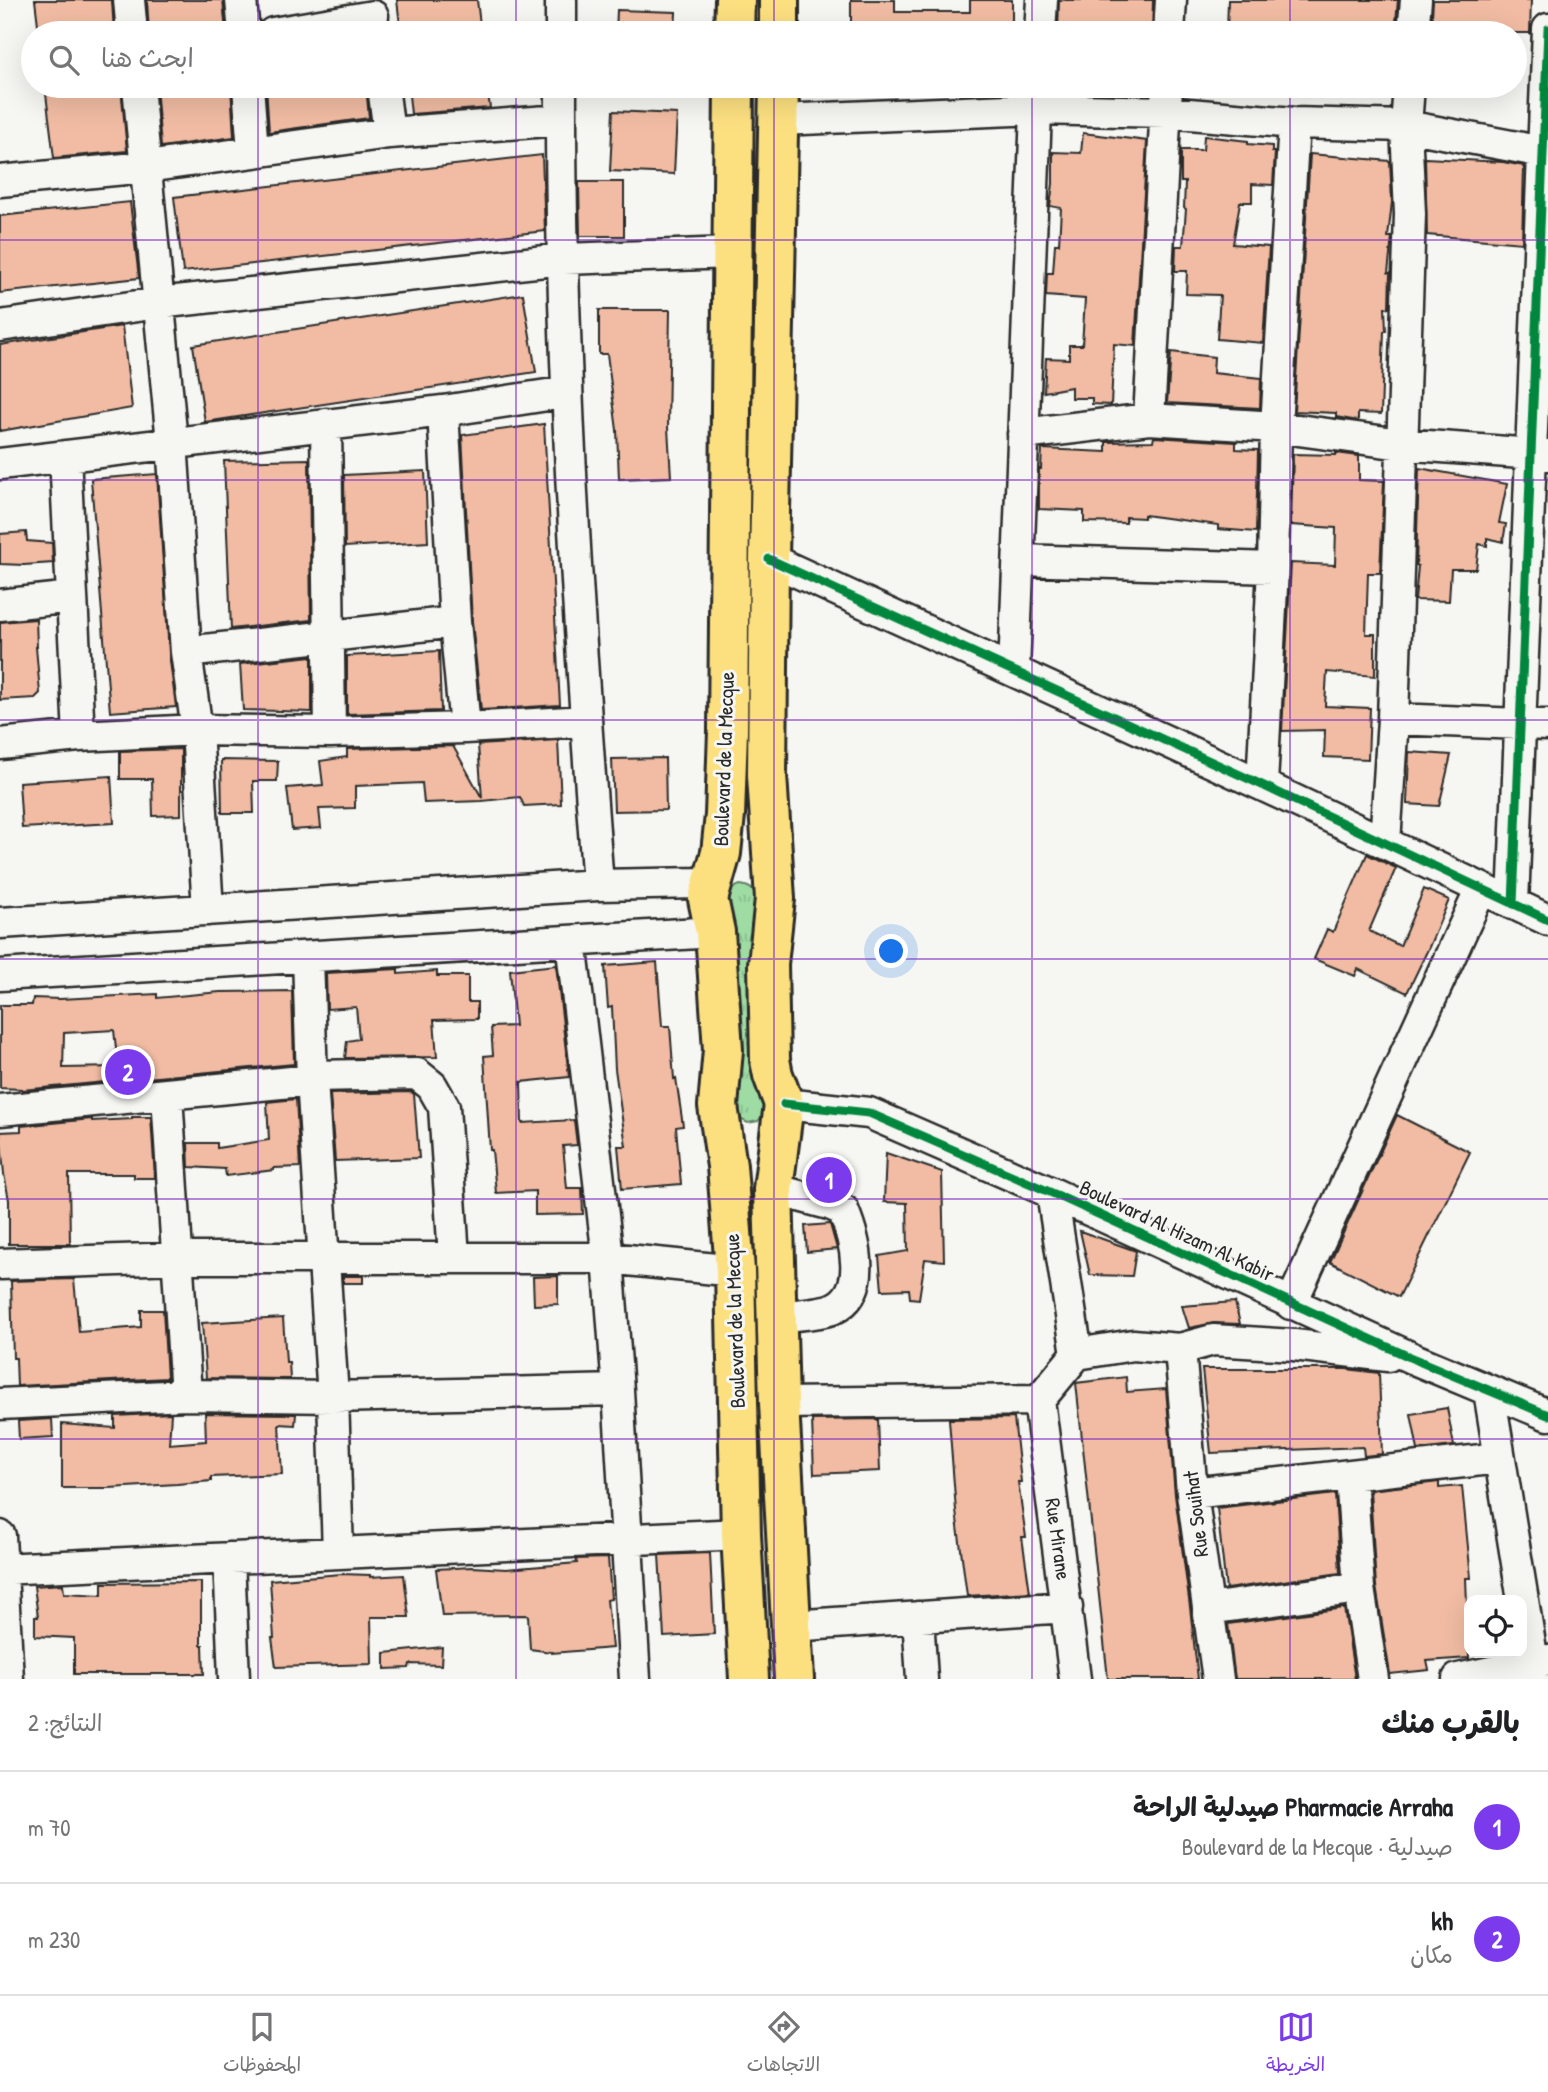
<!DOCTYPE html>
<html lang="ar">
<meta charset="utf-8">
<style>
:root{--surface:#fff;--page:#f2f2f2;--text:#202124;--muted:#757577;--line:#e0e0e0;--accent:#7c3aed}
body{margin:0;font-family:"Patrick Hand","Playpen Sans Arabic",sans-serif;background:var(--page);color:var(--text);direction:rtl}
.controls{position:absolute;right:21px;bottom:21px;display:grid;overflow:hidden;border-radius:14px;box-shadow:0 7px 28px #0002}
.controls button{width:63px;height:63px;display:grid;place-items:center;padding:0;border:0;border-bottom:2px solid var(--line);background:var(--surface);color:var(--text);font:35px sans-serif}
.you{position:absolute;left:892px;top:952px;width:24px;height:24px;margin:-18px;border:5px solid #fff;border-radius:50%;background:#1a73e8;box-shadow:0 0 0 10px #1a73e833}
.badge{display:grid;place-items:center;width:46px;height:46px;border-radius:50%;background:var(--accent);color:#fff;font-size:23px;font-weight:700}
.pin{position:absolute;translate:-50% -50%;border:4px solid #fff;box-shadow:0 2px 7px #0006}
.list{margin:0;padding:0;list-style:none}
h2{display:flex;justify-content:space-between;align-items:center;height:91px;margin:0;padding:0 28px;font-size:30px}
h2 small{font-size:23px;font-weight:400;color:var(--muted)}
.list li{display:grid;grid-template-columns:46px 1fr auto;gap:21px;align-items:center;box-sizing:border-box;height:112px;padding:0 28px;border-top:2px solid var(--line)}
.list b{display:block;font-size:26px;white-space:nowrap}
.list p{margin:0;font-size:23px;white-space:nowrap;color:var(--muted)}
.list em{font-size:23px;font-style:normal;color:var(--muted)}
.icon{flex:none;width:38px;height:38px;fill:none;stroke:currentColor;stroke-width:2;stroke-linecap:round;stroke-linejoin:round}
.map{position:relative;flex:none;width:1548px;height:1679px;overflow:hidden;direction:ltr}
.search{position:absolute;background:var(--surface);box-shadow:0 7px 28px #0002;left:21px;right:21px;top:21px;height:77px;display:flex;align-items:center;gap:18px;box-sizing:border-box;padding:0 24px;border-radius:38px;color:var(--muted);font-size:26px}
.sheet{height:315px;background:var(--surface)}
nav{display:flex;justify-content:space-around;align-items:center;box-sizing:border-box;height:98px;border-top:2px solid var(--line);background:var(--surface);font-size:19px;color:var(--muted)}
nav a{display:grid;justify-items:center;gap:4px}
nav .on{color:var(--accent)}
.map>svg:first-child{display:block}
.grass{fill:url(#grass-tufts);stroke:#648468;stroke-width:2}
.building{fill:#f1bca3;stroke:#2b2b2b;stroke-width:2;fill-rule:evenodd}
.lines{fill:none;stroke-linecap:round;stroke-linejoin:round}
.minor-casing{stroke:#2b2b2b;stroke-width:35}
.major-casing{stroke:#2b2b2b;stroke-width:44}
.minor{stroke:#f6f6f2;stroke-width:30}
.major{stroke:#fce080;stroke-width:38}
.cycleway-casing{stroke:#f6f6f2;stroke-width:13}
.cycleway{stroke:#00873e;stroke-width:9}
.grid{fill:none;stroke:#7b2cbf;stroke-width:2;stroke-opacity:0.55}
.labels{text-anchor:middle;stroke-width:6;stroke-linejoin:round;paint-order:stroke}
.street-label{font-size:21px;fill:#2b2b2b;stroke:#f6f6f2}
</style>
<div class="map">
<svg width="1548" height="1679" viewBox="0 0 1548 1679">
<defs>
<pattern id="grass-tufts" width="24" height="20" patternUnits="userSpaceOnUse" patternTransform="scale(1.75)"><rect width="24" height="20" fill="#9edca4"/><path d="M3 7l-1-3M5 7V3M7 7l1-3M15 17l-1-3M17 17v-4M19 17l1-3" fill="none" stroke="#88bd8d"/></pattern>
</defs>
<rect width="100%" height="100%" fill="#f6f6f2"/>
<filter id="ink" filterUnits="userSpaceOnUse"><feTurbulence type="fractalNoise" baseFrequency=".0143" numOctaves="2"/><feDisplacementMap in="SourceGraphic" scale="14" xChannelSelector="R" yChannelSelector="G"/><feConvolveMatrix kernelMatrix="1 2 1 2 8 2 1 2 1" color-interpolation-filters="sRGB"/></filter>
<g filter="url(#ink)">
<path class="grass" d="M740,885c26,3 14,24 11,41l4,160 10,15v11l-7,9 -10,2 -10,-5 -3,-4 3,-27 -3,-159 -9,-26 5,-13z"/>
<path class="building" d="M35,0h77l2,33h-75z
M147,0h76l3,33h-77z
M397,0h80l4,33h-80z
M851,0h44v12h75v-12h42v33h-161z
M1059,0h94l-1,33h-94z
M1228,0h170l-3,33h-17l1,-5 -39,-3 -1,8h-112z
M1433,0h98l-1,33h-99z
M617,10l59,2 -1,21h-59z
M45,86h76l6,65 -73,7z
M156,86h75l3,51 -73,10z
M266,86h100l3,32 -100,14z
M408,86h79l3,22 -79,6z
M613,111l64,3 -3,60 -64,-3z
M1083,133l64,8 -12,205 -21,-2 -3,61 -19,-1v-6h-21v-11l-27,5 2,-34 23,1v-14h13l3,-46 -39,-3 1,-23h6l2,-29h4l2,-36 -11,-2 3,-22v-32l28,1z
M1204,136l44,5v3l24,2v6h3l-2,33 -21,-1v18h-12l-7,42 36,3 -6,96 -46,-4 3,-44 -34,-1 1,-23h-12l1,-25h7l3,-37 -2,-1 1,-26h-4v-32h22z
M1310,154l80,7 2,41 -4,35h4l-4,36h2l-1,35 -4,-1 1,24h-2l-3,83 -23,-1v8l-22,-4v-4l-42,-2z
M542,155l3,76 -362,41 -9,-75z
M1425,158l78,4 21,4 -2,77 -95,-8z
M579,182h45v54h-44z
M130,202l9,76 -139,15v-77z
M523,294l13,78 -331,50 -12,-77z
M599,310h71l-2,118 3,49 -52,2 -2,-49 -10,-76h-8z
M122,326l10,82 -132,23v-86z
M1171,352l43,5 -1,16 48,5 -1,30 -93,-5z
M544,424l16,281 -79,5 -9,-89 -10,-186z
M1154,437l82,5v7l22,1 -2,82 -38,-3v-4l-74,-10v3l-18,-1v6l-42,-1v-11l-45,-2v-40h2l1,-20 64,3v-10l47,-1z
M1336,453l23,3v24l25,1 -4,92h-12l-2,61h9v42l-48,-4 -2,34 45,2 -2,51 -44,-2 1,-27 -43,1 9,-168 44,2 1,-37 -45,-3 2,-71 43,1z
M309,459l2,161 -80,9 -7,-168z
M1419,468l88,16 -8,39 7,1 -3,18 -16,-4v8l-8,-2 -3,25h-25l-2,32 -34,-1 3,-34 -2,-1z
M425,471l3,71 -83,5 -1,-72z
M157,474l12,179 7,54 -66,5 -19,-233z
M26,532l1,9 25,2 1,20 -29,2 -24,-1v-30z
M36,619l1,28h-1l4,46 -5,5 -35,2v-78z
M439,651l2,60 -94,3v-58z
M312,656v56l-69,-2 -3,-46z
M558,740l3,64 -37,2 -4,-9 -38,4 -58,2 -2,-20 -67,3v22l-36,1 2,19 -29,2 -5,-42 36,-3 -3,-24 27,-4v-8l106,-3 29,52 -4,-53z
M181,749v66l-28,1 -1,-37h-32v-28z
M1409,752l42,3 -12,51 -32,-2z
M665,758l1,52 -52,1 -2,-52z
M221,760l57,1 -1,20h-24l1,32h-32z
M111,776l3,47 -92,5 -3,-46z
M1367,854l29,14 -27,63 31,15 24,-57 25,11 -20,47 -22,46 -49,-24 -3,7 -41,-17 13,-30 6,3z
M657,962l5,64h8l4,53 2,-1 7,48 -7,1 5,57 -59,5 -4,-43h8l-11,-77 -3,-62 -4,1 -3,-42z
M556,965l13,112 -48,5 1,41 52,-3 3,25 -14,1 4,42h15l1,26 -48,1v-24l-39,2 -4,-43h-2l-6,-94 9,-1 -2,-28 24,-1 -5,-56z
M398,969v5l39,-3v5h31v26h9v17l-43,1 3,37 -92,1 2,-17 12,-2 -3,-32 -29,2 -1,-36z
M292,991l2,73 -272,26v-1l-22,-1v-83h32l1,-7 27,1 97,-5v4l63,-6zM114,1030l4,37 -55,1 1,-35z
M411,1092l3,2 5,64 -84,3 -5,-67z
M296,1099l4,68 -26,1v2l-48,6 -1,-7 -36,-2 -1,-24h29v5l52,-8 -2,-38z
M1397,1115l73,37 -71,145 -69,-35z
M132,1117h19l4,61h-21v-4h-65l1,70h-61v-44l-5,-26 -4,-42 21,-1v-5l71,-7v2l40,-2z
M886,1153l56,19 2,89 -19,-2 -6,40 -9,-1 -1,-9 -27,1 -3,-34 29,-5 -1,-48 -23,-1z
M830,1224l7,25 -30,3 -2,-26z
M1080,1231l56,20 -4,25 -42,-1z
M343,1276h20v7h-20z
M558,1276v28l-24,1 -1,-28z
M74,1279l5,53 62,-5v-17h22l4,68 -150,8 -1,-28h-3l-2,-77z
M1235,1302l5,22 -26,-1 -25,5 -7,-22z
M283,1318l3,44h3l1,17 -84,-1 -4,-55z
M1202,1369h144l33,4 3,81 -18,2 -1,-9 -152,6z
M1126,1377l1,15 39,-3 9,106 15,112 8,72h-90l-32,-296z
M1447,1408l7,38 -36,4 -7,-36z
M171,1413l-2,31 37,-3 -1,-28 91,1 -1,11 -16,-1 3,50 -71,3v4l-34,3 -68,4h-47v-64l53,4v-12z
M1014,1418l7,64h-3l8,55h-4l8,55 -63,4 -11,-85 -7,-92z
M52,1419l1,18 -34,2 -1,-18z
M878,1419l2,52 -66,3 -2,-54z
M1439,1482v6l23,-2 9,92h-5l3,80 -42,3 2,9 -39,4 -14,-88 -6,-96z
M1335,1494l5,79 -114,16 -9,-81z
M710,1553l4,81 -50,3 -5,-82z
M608,1558l3,41 -4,1 5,48 -60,5v-1l-22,-3 -2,-34 -86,1 -6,-47 36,-2 34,2 71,-6 -1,-4z
M341,1574l29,1v2l34,-2 5,42h-38l1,47 -96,3 -4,-29h2l-4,-58z
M201,1582v63h2l1,29h-130v-36l-39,-2v-19h3l-4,-31 29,-2 1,9 38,2v-12z
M1344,1608l11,71h-120l-7,-55z
M442,1647l-1,18 -31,-1 -1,4 -24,1v-16z"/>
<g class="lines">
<g class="minor-casing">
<path id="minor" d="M129,0l3,33
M241,0l3,33
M273,33l100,-17
M561,33v-33
M1040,33l2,-33
M1169,33l2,-33
M1413,33l3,-33
M138,86l34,356 14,210 11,78 11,180
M248,86l5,65
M383,86l6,47
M561,86c-1,266 17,533 37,799
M779,120l256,-11 131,3 128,11 112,3 142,27
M0,181l146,-14 243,-34 172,-13
M0,326l158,-23 406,-44 168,-6
M443,411l12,211 10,106
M1149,419l18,-333
M326,424l4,308
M1023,434l126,-15 127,8 125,17 147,11
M65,456l14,280
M0,464l443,-53 124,-19
M769,559l493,226 286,135
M1019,560l254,8
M0,605l72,-8
M186,652l269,-30
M1014,671l23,-585
M1393,719l155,6
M0,744l79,-8 118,-6 133,2 135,-4 121,-7
M1262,785l11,-217 3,-141 18,-304
M1385,843l8,-124 17,-505 -4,-88 3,-40
M1513,904l35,-875
M0,923l598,-38 102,-2 14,-3
M571,941l37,317 10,132 17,289
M308,957l4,123 21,317 5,156
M0,975l715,-43
M313,1076l104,-2 15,12 12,21 10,150
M167,1095l19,300
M784,1104l85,9 183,80 362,166 134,56
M0,1110l312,-30
M773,1189l56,15 14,6c12,29 27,84 -11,99 -13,5 -41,6 -56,8
M1052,1193l25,161
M0,1264l179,-6h429l127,13
M1291,1304l190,-415
M1180,1349l12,144 26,186
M1489,1391l44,271 1,17
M1039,1400l36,279
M779,1403l260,-3 38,-46 56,-9 47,4 33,-9 81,5 94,11
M0,1404l186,-9 147,2 285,-7
M1351,1476l8,112 14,91
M1192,1493l307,-35
M0,1536l8,143
M229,1558l5,121
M0,1569l741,-35
M1208,1609l151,-21
M918,1617l4,62
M791,1626l276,-19
M1458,1679l90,-19"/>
</g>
<g class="major-casing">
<path id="major" d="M734,33l1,-33
M779,33v-33
M734,86l-6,645 -3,84 -4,38 -13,46 7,33 8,118 -5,56 9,60 8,105 6,263 8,145
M779,86l-10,473 -2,216 8,124 -7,65 2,96 3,15 11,29 -11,85 6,214 15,276"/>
</g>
<use href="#minor" class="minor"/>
<use href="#major" class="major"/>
<g class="cycleway-casing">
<path id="cycleway" d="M769,559l493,226 286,135
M1513,904l35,-875
M784,1104l85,9 183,80 362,166 134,56"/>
</g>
<use href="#cycleway" class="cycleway"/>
</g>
</g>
<path class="grid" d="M258,0v33M516,0v33M774,0v33M1032,0v33M1290,0v33M258,86v1593M516,86v1593M774,86v1593M1032,86v1593M1290,86v1593M0,240h1548M0,480h1548M0,720h1548M0,959h1548M0,1199h1548M0,1439h1548"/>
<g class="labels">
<g class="street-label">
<text transform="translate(724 759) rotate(-88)" y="7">Boulevard de la Mecque</text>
<text transform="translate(1177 1231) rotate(25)" y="7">Boulevard Al Hizam Al Kabir</text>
<text transform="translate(735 1321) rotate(-92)" y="7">Boulevard de la Mecque</text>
<text transform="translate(1196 1514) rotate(-97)" y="7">Rue Souihat</text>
<text transform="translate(1058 1539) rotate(82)" y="7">Rue Mirane</text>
</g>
</g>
</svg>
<div class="controls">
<button><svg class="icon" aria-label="locate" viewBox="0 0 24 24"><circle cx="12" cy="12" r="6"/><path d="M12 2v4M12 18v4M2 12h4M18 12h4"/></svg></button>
</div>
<div class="you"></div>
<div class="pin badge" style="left:829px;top:1180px">1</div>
<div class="pin badge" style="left:128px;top:1072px">2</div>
<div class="search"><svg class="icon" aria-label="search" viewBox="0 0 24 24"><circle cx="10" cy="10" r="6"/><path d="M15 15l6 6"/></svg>ابحث هنا</div>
</div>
<section class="sheet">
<h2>بالقرب منك<small>النتائج: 2</small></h2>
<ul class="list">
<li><span class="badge">1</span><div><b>Pharmacie Arraha صيدلية الراحة</b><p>صيدلية · Boulevard de la Mecque</p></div><em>70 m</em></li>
<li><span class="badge">2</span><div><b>kh</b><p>مكان</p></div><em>230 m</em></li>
</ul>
</section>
<nav>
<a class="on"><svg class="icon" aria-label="map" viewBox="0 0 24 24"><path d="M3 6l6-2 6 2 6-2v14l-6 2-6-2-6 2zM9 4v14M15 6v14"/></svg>الخريطة</a>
<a><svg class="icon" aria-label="directions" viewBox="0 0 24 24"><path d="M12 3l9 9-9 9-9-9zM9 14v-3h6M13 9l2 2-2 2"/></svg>الاتجاهات</a>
<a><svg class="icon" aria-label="saved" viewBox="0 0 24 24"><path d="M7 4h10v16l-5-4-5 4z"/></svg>المحفوظات</a>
</nav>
